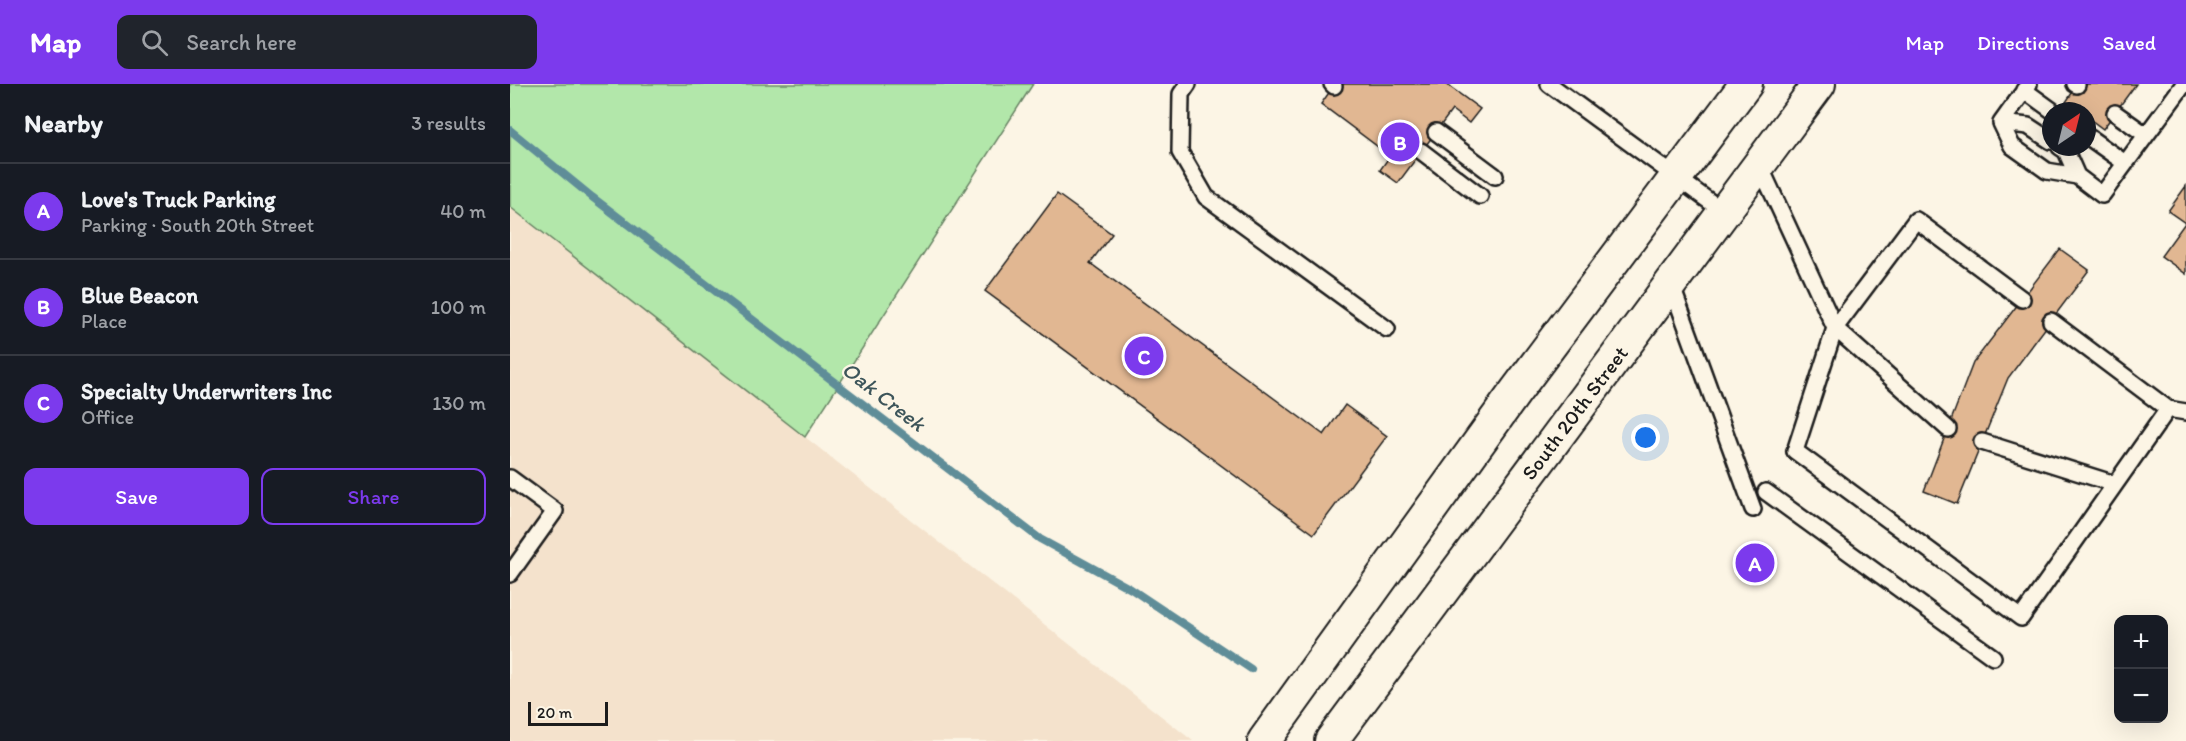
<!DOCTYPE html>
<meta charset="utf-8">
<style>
:root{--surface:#171b24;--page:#20242c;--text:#f1f3f6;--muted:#9ea1a6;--line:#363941;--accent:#7c3aed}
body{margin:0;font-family:Itim,sans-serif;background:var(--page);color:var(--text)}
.controls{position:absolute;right:18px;bottom:18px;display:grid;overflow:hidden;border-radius:12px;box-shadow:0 6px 24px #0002}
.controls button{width:54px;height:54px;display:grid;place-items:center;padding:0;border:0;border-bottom:2px solid var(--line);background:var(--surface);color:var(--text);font:30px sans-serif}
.compass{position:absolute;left:1532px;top:18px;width:54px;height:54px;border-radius:50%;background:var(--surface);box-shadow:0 6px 24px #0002;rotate:35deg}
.scale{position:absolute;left:18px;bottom:15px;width:80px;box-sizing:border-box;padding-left:6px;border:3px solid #1c1c1c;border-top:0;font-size:16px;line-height:21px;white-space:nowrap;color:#1c1c1c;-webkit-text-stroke:4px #fcf5e5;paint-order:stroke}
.you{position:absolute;left:1136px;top:354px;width:21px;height:21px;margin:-15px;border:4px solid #fff;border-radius:50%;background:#1a73e8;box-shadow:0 0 0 9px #1a73e833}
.badge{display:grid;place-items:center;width:39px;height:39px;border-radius:50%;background:var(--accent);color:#fff;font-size:20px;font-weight:700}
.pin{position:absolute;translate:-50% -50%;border:3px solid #fff;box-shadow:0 2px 6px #0006}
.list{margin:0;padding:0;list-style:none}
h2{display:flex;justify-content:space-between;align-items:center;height:78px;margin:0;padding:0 24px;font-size:26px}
h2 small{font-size:20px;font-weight:400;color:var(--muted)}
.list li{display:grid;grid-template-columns:39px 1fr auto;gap:18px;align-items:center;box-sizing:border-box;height:96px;padding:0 24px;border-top:2px solid var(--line)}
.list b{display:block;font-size:22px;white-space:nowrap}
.list p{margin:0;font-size:20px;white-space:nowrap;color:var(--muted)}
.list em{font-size:20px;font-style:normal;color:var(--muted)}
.actions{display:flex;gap:12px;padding:18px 24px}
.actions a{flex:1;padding:14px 0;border:2px solid var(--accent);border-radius:12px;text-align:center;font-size:21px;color:var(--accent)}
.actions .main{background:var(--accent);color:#fff}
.icon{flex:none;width:33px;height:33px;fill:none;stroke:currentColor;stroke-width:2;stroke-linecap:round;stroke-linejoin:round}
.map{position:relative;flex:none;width:1676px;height:657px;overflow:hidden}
header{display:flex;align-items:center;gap:36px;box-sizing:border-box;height:84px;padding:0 30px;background:var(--accent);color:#fff}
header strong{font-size:28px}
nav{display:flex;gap:33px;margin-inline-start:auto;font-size:21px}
.search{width:420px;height:54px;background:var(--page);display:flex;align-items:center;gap:15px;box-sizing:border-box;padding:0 21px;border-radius:12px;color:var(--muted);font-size:22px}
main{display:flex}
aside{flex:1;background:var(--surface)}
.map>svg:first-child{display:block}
.built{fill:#f4e2cc}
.green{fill:#b2e7aa;stroke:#678263;stroke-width:1.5}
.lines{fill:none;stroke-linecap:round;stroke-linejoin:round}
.stream{stroke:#5f8d98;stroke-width:8}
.building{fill:#e1b792;stroke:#1c1c1c;stroke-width:1.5}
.service-casing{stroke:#1c1c1c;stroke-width:20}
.minor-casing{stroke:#1c1c1c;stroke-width:36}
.service{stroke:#fcf5e5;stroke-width:15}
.minor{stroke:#fcf5e5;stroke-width:32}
.labels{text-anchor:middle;stroke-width:4.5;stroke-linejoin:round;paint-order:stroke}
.street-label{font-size:21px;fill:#1c1c1c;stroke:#fcf5e5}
.water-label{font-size:22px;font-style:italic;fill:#3d555a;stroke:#fcf5e5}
</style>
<header>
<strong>Map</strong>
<div class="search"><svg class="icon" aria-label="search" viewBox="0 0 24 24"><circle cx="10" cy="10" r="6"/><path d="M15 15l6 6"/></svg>Search here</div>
<nav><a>Map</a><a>Directions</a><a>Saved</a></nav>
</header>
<main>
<aside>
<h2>Nearby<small>3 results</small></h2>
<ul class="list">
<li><span class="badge">A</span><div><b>Love's Truck Parking</b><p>Parking · South 20th Street</p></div><em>40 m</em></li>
<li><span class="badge">B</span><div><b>Blue Beacon</b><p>Place</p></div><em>100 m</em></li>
<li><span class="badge">C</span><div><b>Specialty Underwriters Inc</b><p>Office</p></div><em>130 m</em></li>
</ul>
<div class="actions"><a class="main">Save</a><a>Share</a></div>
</aside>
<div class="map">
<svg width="1676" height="657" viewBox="0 0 1676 657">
<rect width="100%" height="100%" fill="#fcf5e5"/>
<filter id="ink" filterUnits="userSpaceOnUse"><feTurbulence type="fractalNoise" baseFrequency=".0167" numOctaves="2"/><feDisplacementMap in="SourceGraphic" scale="12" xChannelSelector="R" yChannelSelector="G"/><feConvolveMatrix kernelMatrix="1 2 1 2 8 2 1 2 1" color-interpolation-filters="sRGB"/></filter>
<g filter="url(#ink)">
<path class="built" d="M0,123l295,230 388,304h-683z"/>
<path class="green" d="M0,0h523l-228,353 -295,-230z"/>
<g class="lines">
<path class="stream" d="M0,46l82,67 448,342 91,50 120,80"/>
</g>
<path class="building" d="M825,0h111l34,25 -11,14 -17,-13 -54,73 -18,-13 10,-14 -69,-52z
M1568,0h58l-33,45 -16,-12v-6h-8l-13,-9z
M1676,102v88l-25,-18 24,-33 -17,-12z
M547,110l55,40 -22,29 234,172 21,-30 42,31 -73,98 -329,-243z
M1550,165l29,21 -81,108 -51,126 -33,-13 49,-128z"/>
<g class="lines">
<g class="service-casing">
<path id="service" d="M678,0l-7,10 -1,58 26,45 181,132
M822,0l2,2
M1039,0l175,128
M1565,0l2,1
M1514,6l29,21
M1605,29l31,22
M1491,39l11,23 35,25 30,5 -11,-25 -6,-4
M1491,39l27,3 23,15
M1491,39l28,-39
M926,48l59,44
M1577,52l38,27
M911,67l59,45
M1249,80l76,164 -40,123 226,167 147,-209 18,3
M1567,92l25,19 82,-111
M1161,200l82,225
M1541,237l117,88
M1438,345l-113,-101 81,-108 106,79
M1472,358l133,42
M0,394l45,33 -45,63
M1256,408l227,165"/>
</g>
<g class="minor-casing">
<path id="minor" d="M754,657l252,-350 230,-307
M821,657l488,-657"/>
</g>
<use href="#service" class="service"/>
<use href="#minor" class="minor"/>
</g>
</g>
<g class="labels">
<g class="street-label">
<text transform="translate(1065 329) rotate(-53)" y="7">South 20th Street</text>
</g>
<g class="water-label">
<text transform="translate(374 312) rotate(38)" y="8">Oak Creek</text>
</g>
</g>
</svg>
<div class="controls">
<button>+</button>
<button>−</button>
</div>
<svg class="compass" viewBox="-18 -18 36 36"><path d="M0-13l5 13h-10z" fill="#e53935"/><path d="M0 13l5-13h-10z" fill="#9ea1a6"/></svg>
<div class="scale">20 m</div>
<div class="you"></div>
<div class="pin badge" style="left:1245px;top:479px">A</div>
<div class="pin badge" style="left:890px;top:58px">B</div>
<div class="pin badge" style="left:634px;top:272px">C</div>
</div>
</main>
